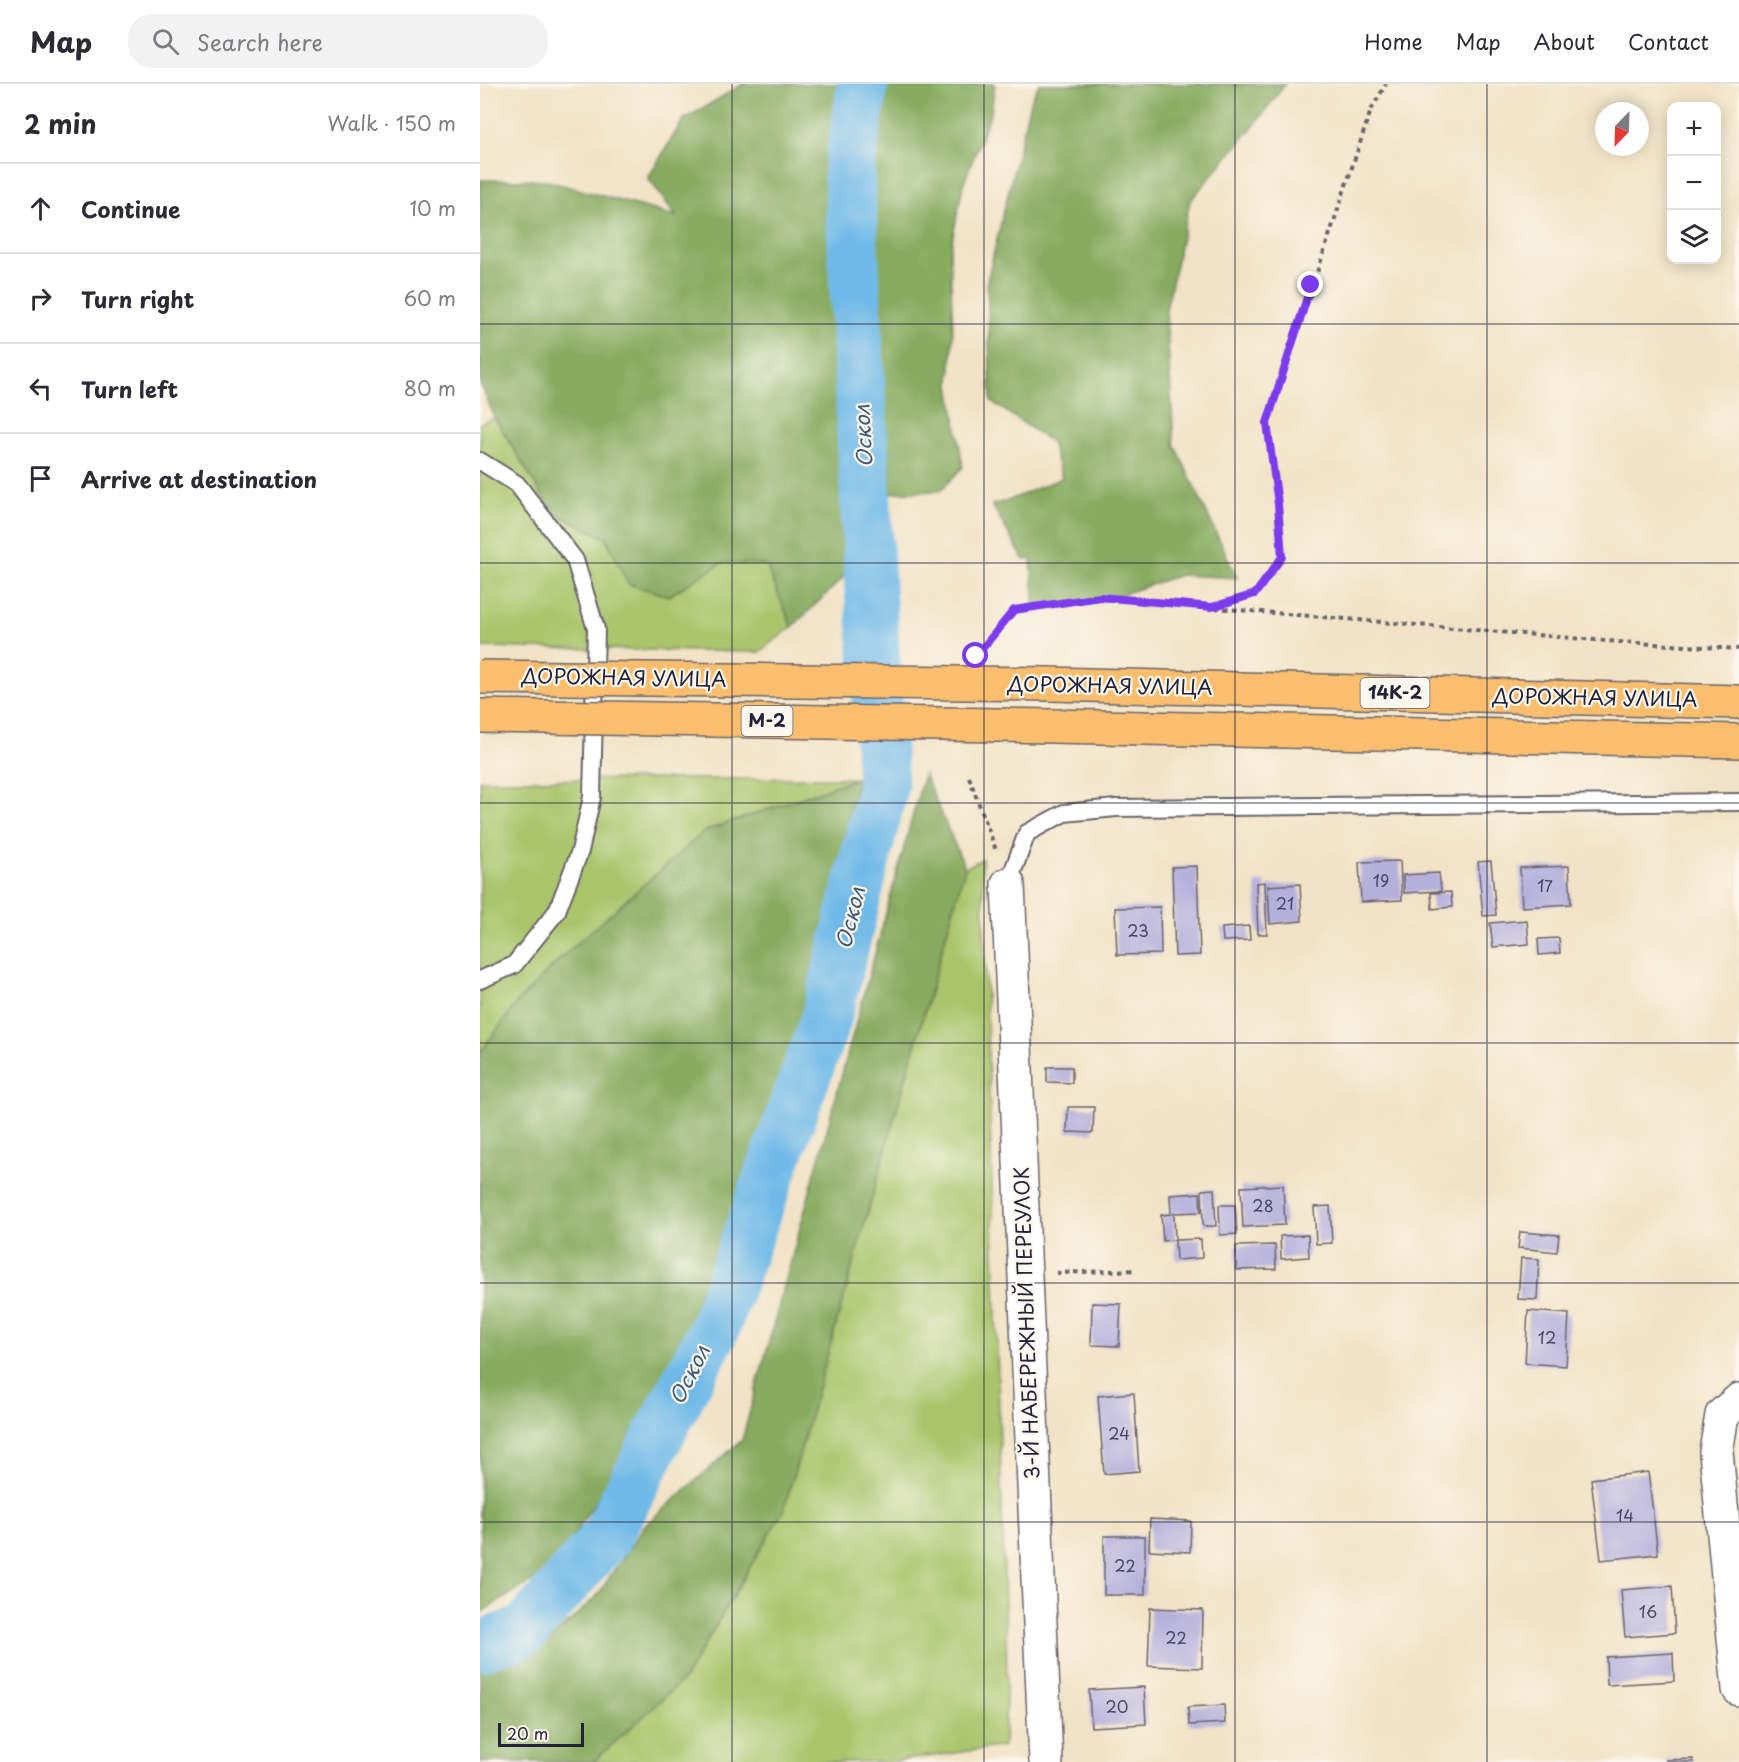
<!DOCTYPE html>
<meta charset="utf-8">
<style>
:root{--surface:#fff;--page:#f2f2f3;--text:#2b2b33;--muted:#7c7c81;--line:#e1e1e2}
body{margin:0;font-family:"Playpen Sans",sans-serif;background:var(--page);color:var(--text)}
.controls{position:absolute;right:18px;top:18px;display:grid;overflow:hidden;border-radius:12px;box-shadow:0 3px 15px #0003}
.controls button{width:54px;height:54px;display:grid;place-items:center;padding:0;border:0;border-bottom:2px solid var(--line);background:var(--surface);color:var(--text);font:30px sans-serif}
.compass{position:absolute;left:1115px;top:18px;width:54px;height:54px;border-radius:50%;background:var(--surface);box-shadow:0 3px 15px #0003;rotate:203deg}
.scale{position:absolute;left:18px;bottom:15px;width:86px;box-sizing:border-box;padding-left:6px;border:3px solid #22223b;border-top:0;font-size:16px;line-height:21px;white-space:nowrap;color:#22223b;-webkit-text-stroke:4px #fbf7ec;paint-order:stroke}
.stop{position:absolute;width:18px;height:18px;margin:-14px;border:4px solid #7c3aed;border-radius:50%;background:#fff}
.stop.end{background:#7c3aed;border-color:#fff;box-shadow:0 2px 6px #0008}
.list{margin:0;padding:0;list-style:none}
h2{display:flex;justify-content:space-between;align-items:center;height:78px;margin:0;padding:0 24px;font-size:26px}
h2 small{font-size:20px;font-weight:400;color:var(--muted)}
.list li{display:grid;grid-template-columns:39px 1fr auto;gap:18px;align-items:center;box-sizing:border-box;height:90px;padding:0 24px;border-top:2px solid var(--line)}
.list b{display:block;font-size:22px;white-space:nowrap}
.list em{font-size:20px;font-style:normal;color:var(--muted)}
.icon{flex:none;width:33px;height:33px;fill:none;stroke:currentColor;stroke-width:2;stroke-linecap:round;stroke-linejoin:round}
.map{position:relative;flex:none;width:1259px;height:1678px;overflow:hidden}
header{display:flex;align-items:center;gap:36px;box-sizing:border-box;height:84px;padding:0 30px;background:var(--surface);border-bottom:2px solid var(--line)}
header strong{font-size:28px}
nav{display:flex;gap:33px;margin-inline-start:auto;font-size:21px}
.search{width:420px;height:54px;background:var(--page);display:flex;align-items:center;gap:15px;box-sizing:border-box;padding:0 21px;border-radius:24px;color:var(--muted);font-size:22px}
main{display:flex}
aside{flex:1;background:var(--surface)}
.map>svg:first-child{display:block}
.green{fill:#a9c46b;stroke:#667353;stroke-width:1.5}
.forest{fill:#86aa5f;stroke:#54664d;stroke-width:1.5}
.lines{fill:none;stroke-linecap:round;stroke-linejoin:round}
.river{stroke:#70b9e8;stroke-width:51}
.building{fill:#b5b0db}
.service-casing{stroke:#6a656b;stroke-width:20}
.minor-casing{stroke:#6a656b;stroke-width:36}
.primary-casing{stroke:#6a656b;stroke-width:36}
.path{stroke:#6a656b;stroke-width:4;stroke-dasharray:4.5 4.5;stroke-linecap:butt}
.service{stroke:#fff;stroke-width:16}
.minor{stroke:#fff;stroke-width:33}
.primary{stroke:#fabe6e;stroke-width:33}
.primary-bridge-casing{stroke:#6a656b;stroke-width:36;stroke-linecap:butt}
.primary-bridge{stroke:#fabe6e;stroke-width:33}
.route{stroke:#7c3aed;stroke-width:8}
.grid{fill:none;stroke:#22223b;stroke-width:1.5;stroke-opacity:0.55}
.labels{text-anchor:middle;stroke-width:4.5;stroke-linejoin:round;paint-order:stroke}
.number-label{font-size:16px;fill:#474663}
.shield{fill:#fbf7ec;stroke:#636270;stroke-width:1.5}
.shield-label{font-size:18px;font-weight:bold;fill:#22223b}
.street-label{font-size:20px;fill:#22223b;stroke:#fbf7ec}
.water-label{font-size:21px;font-style:italic;fill:#3d5778;stroke:#fbf7ec}
</style>
<header>
<strong>Map</strong>
<div class="search"><svg class="icon" aria-label="search" viewBox="0 0 24 24"><circle cx="10" cy="10" r="6"/><path d="M15 15l6 6"/></svg>Search here</div>
<nav><a>Home</a><a>Map</a><a>About</a><a>Contact</a></nav>
</header>
<main>
<aside>
<h2>2 min<small>Walk · 150 m</small></h2>
<ul class="list">
<li><svg class="icon" aria-label="ahead" viewBox="0 0 24 24"><path d="M12 20V5M6 11l6-6 6 6"/></svg><div><b>Continue</b></div><em>10 m</em></li>
<li><svg class="icon" aria-label="right" viewBox="0 0 24 24"><path d="M7 20v-9h11M14 6l5 5-5 5"/></svg><div><b>Turn right</b></div><em>60 m</em></li>
<li><svg class="icon" aria-label="left" viewBox="0 0 24 24"><path d="M17 20v-9H6M10 6l-5 5 5 5"/></svg><div><b>Turn left</b></div><em>80 m</em></li>
<li><svg class="icon" aria-label="arrive" viewBox="0 0 24 24"><path d="M6 21V4h12l-3 4 3 4H6"/></svg><div><b>Arrive at destination</b></div></li>
</ul>
</aside>
<div class="map">
<svg width="1259" height="1678" viewBox="0 0 1259 1678">
<rect width="100%" height="100%" fill="#fbf7ec"/>
<filter id="ink" filterUnits="userSpaceOnUse"><feTurbulence type="fractalNoise" baseFrequency=".0167" numOctaves="2"/><feDisplacementMap in="SourceGraphic" scale="12" xChannelSelector="R" yChannelSelector="G"/><feConvolveMatrix kernelMatrix="1 2 1 2 8 2 1 2 1" color-interpolation-filters="sRGB"/></filter>
<filter id="wash" filterUnits="userSpaceOnUse"><feTurbulence type="fractalNoise" baseFrequency=".008" numOctaves="4" result="noise"/><feDisplacementMap in="SourceGraphic" scale="24" xChannelSelector="R" yChannelSelector="G"/><feGaussianBlur stdDeviation="1.35" result="paint"/><feColorMatrix in="noise" values="0 0 0 0 0 0 0 0 0 0 0 0 0 0 0 0 0 1.4 0 .05"/><feComposite in="paint" operator="in"/></filter>
<g filter="url(#wash)">
<rect width="100%" height="100%" fill="#f1e2c5"/>
<path class="green" d="M15,334l57,94 54,26 23,46 40,12 52,-33 45,2 26,62 -33,25 -279,-5v-224z
M378,694l-153,53 -186,169 -39,53v-273z
M502,775l25,813 -3,74 -114,16h-297l92,-84 99,-169 181,-641z"/>
<path class="forest" d="M263,0h111l-14,85 23,381 -23,31 -48,46 -26,-62 -45,-2 -52,33 -41,-12 -22,-46 -54,-26 -57,-94 -15,-35v-203h64l132,36 -28,-38 35,-58z
M400,0h115l-4,28 -28,73 -13,66 3,83 -3,51 13,82 -23,24 -55,2 -16,-340z
M559,0h246l-25,34 -70,83 -24,109 8,133 63,135 -57,-3 -75,25 -70,11 -4,-52 -7,1 -32,-55 15,-4 55,-23 -11,-36 -60,-41 -4,-120 43,-179z
M444,690l41,94 -181,641 -99,169 -92,84h-113v-93l55,-16 62,-57 47,-70 98,-86z
M378,694l-62,279 -76,207 -69,152 -99,153 -72,44v-560l39,-53 46,-46 140,-123z"/>
<g class="lines">
<path class="river" d="M0,1562l44,-15 82,-94 108,-208 112,-310 57,-234 -13,-197 -21,-418 14,-86"/>
</g>
<g id="blocks">
<path class="building" d="M920,777l2,39 -41,2 -2,-40z
M1011,777l5,54 -13,1 -5,-54z
M717,782l3,89 -25,1 -3,-89z
M1089,782l2,38 -49,3 -2,-39z
M959,789l2,18 -37,2 -1,-18z
M785,798l2,52h-9l-2,-51z
M820,800l2,37 -32,3 -2,-38z
M971,808l1,15 -20,2 -1,-16z
M680,823l1,47 -44,1 -2,-47z
M1047,836l2,24 -36,3 -3,-24z
M769,842l1,14 -27,1 -1,-13z
M1079,854l1,15 -21,2 -1,-16z
M567,983h25v16l-25,-1z
M588,1023h26l-1,26 -26,-1z
M803,1101l2,40 -42,2 -2,-40z
M734,1105l2,37h-13l-1,-36z
M720,1109l1,19 -27,1 1,27 -12,1 -2,-26 10,-1 -1,-19z
M739,1121h16l2,29 -17,1z
M850,1122l2,37 -16,1 -2,-37z
M1040,1148l39,3 -2,17 -39,-4z
M828,1151l1,22 -28,2 -1,-23z
M721,1155l1,19 -26,2 -1,-20z
M795,1161l1,24 -40,1v-24z
M1041,1174l18,1 -2,41 -19,-1z
M612,1219l29,1 -2,42 -28,-1z
M1048,1227l41,3 -3,52 -41,-3z
M654,1309l5,78 -35,3 -6,-78z
M1168,1388l10,82 -57,6 -10,-81z
M670,1435l41,2 -1,31 -41,-2z
M624,1452h41v59h-41z
M1192,1502l3,47 -50,4 -4,-47z
M670,1524l53,2 -1,58 -54,-2z
M1193,1569l1,28 -67,4 -1,-28z
M664,1603l2,37 -55,3 -2,-37z
M744,1621l1,18 -36,2 -1,-18z
M1213,1675l1,3h-28v-2z"/>
</g>
</g>
<g filter="url(#ink)">
<use href="#blocks" fill-opacity="0" stroke="#6a656b" stroke-width="1.5"/>
<g class="lines">
<g class="service-casing">
<path id="service" d="M0,377l37,23 58,76 21,69 -4,168 -12,54 -23,60 -43,54 -34,15
M528,800l19,-51 37,-20 52,-5 623,-6"/>
</g>
<g class="minor-casing">
<path id="minor" d="M528,800l38,878
M1259,1316l-17,15 -6,37 23,237"/>
</g>
<g class="primary-casing">
<path id="primary" d="M570,600l689,18
M574,642l685,15"/>
</g>
<path class="path" d="M735,524l404,34 120,7
M499,568l35,-42 86,-12 112,9 43,-13 27,-37 -4,-53 -11,-81 104,-313 15,-26
M489,693l27,73
M576,1189l80,-3"/>
<use href="#service" class="service"/>
<use href="#minor" class="minor"/>
<use href="#primary" class="primary"/>
<g class="primary-bridge-casing">
<path id="primary-bridge" d="M0,593l570,7
M0,632l574,10"/>
</g>
<use href="#primary-bridge" class="primary-bridge"/>
</g>
</g>
<g class="lines" filter="url(#ink)">
<path class="route" d="M496,572l38,-46 86,-13 112,10 43,-13 27,-37 -4,-53 -11,-81 44,-138"/>
</g>
<path class="grid" d="M252,0v1678M504,0v1678M755,0v1678M1007,0v1678M0,240h1259M0,479h1259M0,719h1259M0,959h1259M0,1199h1259M0,1438h1259"/>
<g class="labels">
<g class="number-label">
<text x="901" y="803">19</text>
<text x="1065" y="808">17</text>
<text x="805" y="826">21</text>
<text x="658" y="853">23</text>
<text x="783" y="1128">28</text>
<text x="1067" y="1260">12</text>
<text x="639" y="1356">24</text>
<text x="1145" y="1438">14</text>
<text x="645" y="1488">22</text>
<text x="1168" y="1534">16</text>
<text x="696" y="1560">22</text>
<text x="637" y="1629">20</text>
</g>
<g class="shield">
<rect x="880.5" y="594" width="69" height="30" rx="4.5"/>
<rect x="261.5" y="622" width="51" height="30" rx="4.5"/>
</g>
<g class="shield-label">
<text x="915" y="615">14К-2</text>
<text x="287" y="643">М-2</text>
</g>
<g class="street-label">
<text transform="translate(144 594) rotate(1)" y="7">ДОРОЖНАЯ УЛИЦА</text>
<text transform="translate(630 602) rotate(1)" y="7">ДОРОЖНАЯ УЛИЦА</text>
<text transform="translate(1115 614) rotate(1)" y="7">ДОРОЖНАЯ УЛИЦА</text>
<text transform="translate(547 1239) rotate(-92)" y="7">3-Й НАБЕРЕЖНЫЙ ПЕРЕУЛОК</text>
</g>
<g class="water-label">
<text transform="translate(384 352) rotate(-93)" y="7">Оскол</text>
<text transform="translate(371 834) rotate(-76)" y="7">Оскол</text>
<text transform="translate(210 1291) rotate(-63)" y="7">Оскол</text>
</g>
</g>
</svg>
<div class="controls">
<button>+</button>
<button>−</button>
<button><svg class="icon" aria-label="layers" viewBox="0 0 24 24"><path d="M12 4l9 5-9 5-9-5zM3 14l9 5 9-5"/></svg></button>
</div>
<svg class="compass" viewBox="-18 -18 36 36"><path d="M0-13l5 13h-10z" fill="#e53935"/><path d="M0 13l5-13h-10z" fill="#7c7c81"/></svg>
<div class="scale">20 m</div>
<div class="stop" style="left:496px;top:572px"></div>
<div class="stop end" style="left:831px;top:201px"></div>
</div>
</main>
